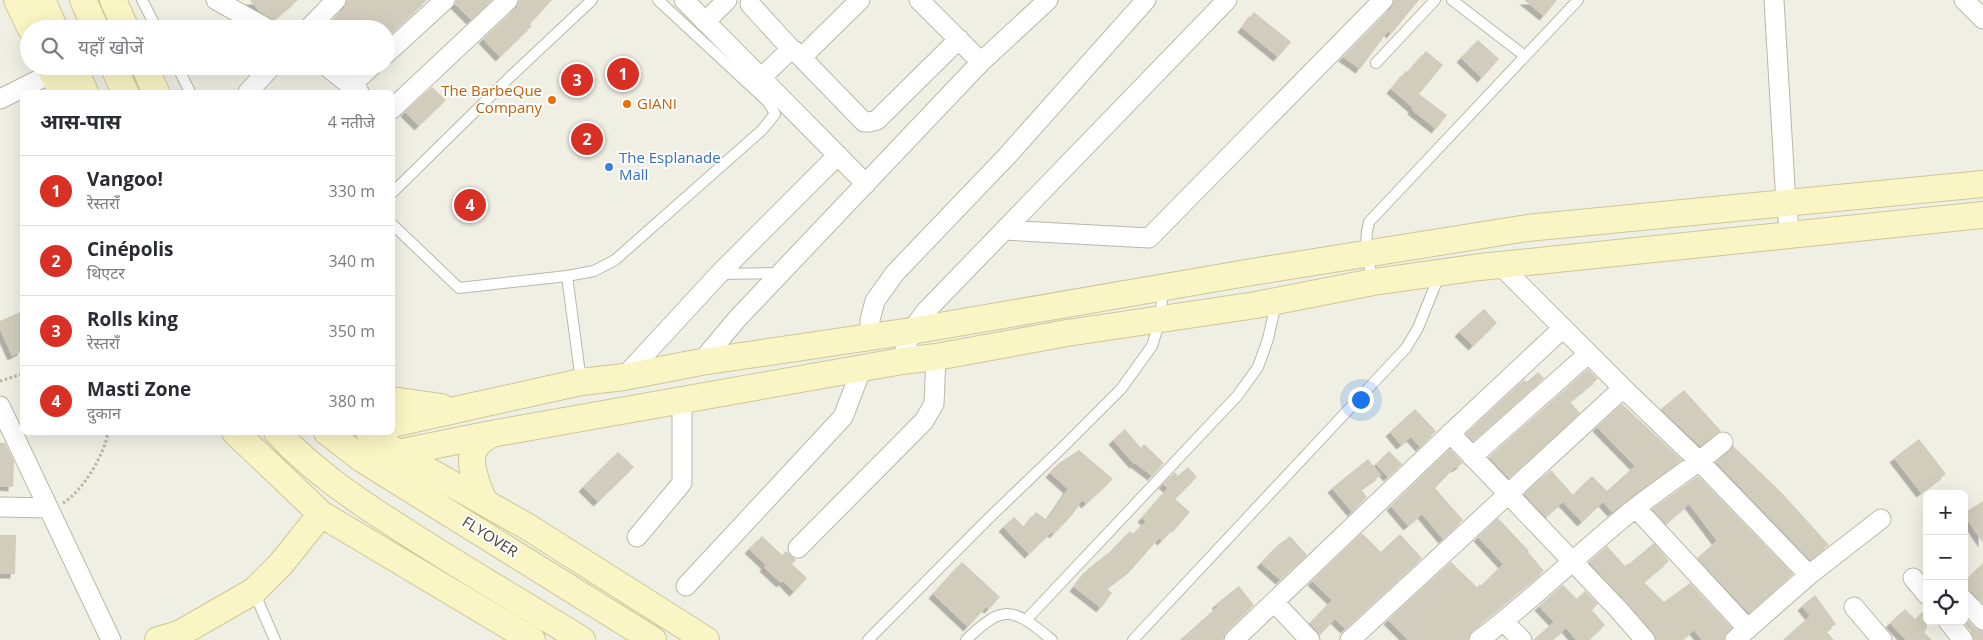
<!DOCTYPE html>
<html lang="hi">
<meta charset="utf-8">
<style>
:root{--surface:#fff;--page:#f2f2f3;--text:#2b2b33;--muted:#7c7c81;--line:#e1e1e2;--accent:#d93025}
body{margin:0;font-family:"Open Sans","Noto Sans Devanagari",sans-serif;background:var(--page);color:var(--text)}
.controls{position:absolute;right:15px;bottom:15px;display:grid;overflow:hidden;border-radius:8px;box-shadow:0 5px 20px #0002}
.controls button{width:45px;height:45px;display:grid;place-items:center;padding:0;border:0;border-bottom:1px solid var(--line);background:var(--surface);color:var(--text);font:25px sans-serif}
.you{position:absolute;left:1360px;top:399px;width:18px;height:18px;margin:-12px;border:4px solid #fff;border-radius:50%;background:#1a73e8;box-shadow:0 0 0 8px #1a73e833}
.badge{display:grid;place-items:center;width:32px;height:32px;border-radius:50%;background:var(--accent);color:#fff;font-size:16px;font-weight:700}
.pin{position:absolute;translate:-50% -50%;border:2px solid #fff;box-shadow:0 1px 5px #0006}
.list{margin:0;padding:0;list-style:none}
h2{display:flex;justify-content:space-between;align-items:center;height:65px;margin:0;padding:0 20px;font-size:21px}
h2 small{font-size:16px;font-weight:400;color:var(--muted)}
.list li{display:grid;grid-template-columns:32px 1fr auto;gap:15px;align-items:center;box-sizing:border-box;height:70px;padding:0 20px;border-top:1px solid var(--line)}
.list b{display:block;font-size:19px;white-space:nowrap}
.list p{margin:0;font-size:16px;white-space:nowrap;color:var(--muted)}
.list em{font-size:16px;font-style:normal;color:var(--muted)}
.icon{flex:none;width:28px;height:28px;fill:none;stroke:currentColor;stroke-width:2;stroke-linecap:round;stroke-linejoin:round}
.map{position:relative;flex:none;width:1983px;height:640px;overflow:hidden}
.search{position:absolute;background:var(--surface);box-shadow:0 5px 20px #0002;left:20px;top:20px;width:375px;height:55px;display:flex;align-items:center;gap:12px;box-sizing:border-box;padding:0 18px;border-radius:28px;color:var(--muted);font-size:19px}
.panel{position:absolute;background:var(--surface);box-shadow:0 5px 20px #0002;left:20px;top:90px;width:375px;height:345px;border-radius:8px}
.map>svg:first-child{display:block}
.building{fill:#d1ccbb;filter:url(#shadow)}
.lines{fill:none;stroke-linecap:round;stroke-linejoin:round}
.lane-casing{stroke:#bbb7a8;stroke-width:12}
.street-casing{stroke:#bbb7a8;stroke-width:21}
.secondary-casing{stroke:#cdc797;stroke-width:28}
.path{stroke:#bcb59a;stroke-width:3;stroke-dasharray:2.5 2.5;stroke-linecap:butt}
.lane{stroke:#fff;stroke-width:10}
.street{stroke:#fff;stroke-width:19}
.secondary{stroke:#faf5c5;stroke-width:26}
.food-dot{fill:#e8710a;stroke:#fff;stroke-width:2}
.shop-dot{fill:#3f7fe0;stroke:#fff;stroke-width:2}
.labels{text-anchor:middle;stroke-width:4;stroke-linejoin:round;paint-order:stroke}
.food-label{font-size:15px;fill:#c56008;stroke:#fff;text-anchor:end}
.shop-label{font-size:15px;fill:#366cbe;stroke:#fff;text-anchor:start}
.street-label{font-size:15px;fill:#423f35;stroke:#fff}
</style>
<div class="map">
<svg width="1983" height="640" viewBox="0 0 1983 640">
<defs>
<filter id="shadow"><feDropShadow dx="-4.5" dy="4.5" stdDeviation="0" flood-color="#0004"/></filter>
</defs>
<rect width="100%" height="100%" fill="#f0efe4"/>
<path class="building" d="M250,0h48l-24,20 -14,-8z
M347,0h80l-41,39v-10h-62l20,-21z
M456,0h36l-21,20 -16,-16z
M519,0h33l-22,24 2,2 -32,31 -17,-18 33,-31z
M1394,0h25l-28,34 -3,-3 -28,38 -17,-12 48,-49z
M1524,0h33l-13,16z
M1254,12l37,30 -13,15 -36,-29z
M1478,40l21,19 -17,19 -21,-20z
M1426,51l17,14 -24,29 28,21 -11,14 -24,-19 1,-2 -22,-19 15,-18 2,1z
M432,87l14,13 -27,26 -14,-14z
M1484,309l13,14 -24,23 -14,-14z
M22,311v40l-10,5 -12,-27v-8z
M1588,369l10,10 -28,23 10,11 -71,65 -20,-21z
M1538,372l6,6 -71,63 -7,-7 58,-54 3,2z
M1684,390l37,41 -21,15 -39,-37z
M1622,404l60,56 -70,52 -9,-10 -21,20 -19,-20 -17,15 -22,-23 27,-24 22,25 19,-19 15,15 28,-25 -38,-39z
M1415,409l21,22 -16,16 -9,-10 -10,8 -11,-13z
M1125,429l16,19 3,-4 20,19 -12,13 -17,-13 -1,1 -21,-24z
M1919,439l27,35 -25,19 -27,-35z
M0,443h5l9,18 -1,26 -13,-1z
M1733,446l48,46 48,53 -19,15 -94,-98z
M1450,449l13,14 -7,5 -1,-1 -20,21 28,32 -20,19 -21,-25 -14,12 -17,-20z
M1079,450l34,29 -27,25 -4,-4 -9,14 -19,20 -2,-2 -23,22 -26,-27 11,-10 10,10 12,-15 11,8 21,-31 -18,-16 9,-10z
M1389,451l13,13 -14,13 -12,-13z
M618,452l16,15 -36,35 -15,-15z
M1368,459l13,16 -20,14 6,8 -15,15 -20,-24z
M1188,467l9,10 -22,22 15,13 -14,16 -1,-1 -13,14 -3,-3 -27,31 -25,19 5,5 -11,15 -27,-21 14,-18 25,-20 17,-18 3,3 13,-13 -4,-3 26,-30 -5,-4 12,-12 3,4z
M1698,476l95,98 -44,39 -52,-55 20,-17 -28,-37 -23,20 -14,-15z
M1983,501v42l-19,-28v-2z
M1498,518l31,33 -1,1 16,19 -72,60 -4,9h-60l-20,-20 63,-58 26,25 3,-3 1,2 22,-22 -25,-27z
M1362,533l19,19 19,-18 22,24 -77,71 -10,-10 -15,16 -10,-12 22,-23 -20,-19z
M0,535h16l-1,39h-15z
M762,536l20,19 4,-4 10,9 -4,4 15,14 -13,14 -11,-11 -2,2 -17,-16 2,-2 -17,-16z
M1290,536l17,19 -27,25 -19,-17 16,-17z
M1654,543l15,18 -25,21 20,20 26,-19 42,45 -7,8 -1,4h-22l-8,-10 -12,10h-26l-3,-7 -64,-71 18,-16 18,20 3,-3 1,1z
M962,562l38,35 -11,12 -3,-2 -18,20 -35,-33z
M1983,563v41l-11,-12 -8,-3v-7z
M1563,585l14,14 8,-8 13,13 -6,6 13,15 -16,15h-13l-10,-12 -14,12h-19l21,-18 -15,-16z
M1239,586l15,19 -28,27 -3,8h-43l38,-34 -2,-2z
M1815,595l21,29 -10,7 8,9h-51l27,-24 -8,-10z
M1927,608v20l-3,4 8,8h-26l-16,-17 15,-14 10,10z
M1964,617l11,11 8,3v9h-9l-2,-7 -9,-12h1z"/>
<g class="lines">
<g class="lane-casing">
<path id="lane" d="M142,0l15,29
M1452,0l73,56
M1376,63l59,-63
M177,66l13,26
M392,193l119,-117 81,-76
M392,224l67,64 108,-12 27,-5 21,-11 147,-130 13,-16 -7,-12 -110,-102
M720,274l60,-1
M567,276l14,105
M1373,282c-5,-21 -10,-39 -4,-60l209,-222
M254,592l21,48
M1027,619l211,-224 20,-28 10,-28 8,-36
M868,640l120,-121 76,-73 57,-57 31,-43 8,-26 3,-32
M966,640c38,-37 47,-32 86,0
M1133,640l273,-292 12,-20 21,-52"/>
</g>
<g class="street-casing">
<path id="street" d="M216,0l52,29
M684,0l182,184
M919,0l62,62
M1774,0l12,203 4,32
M1964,0l19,19
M750,4l43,47
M705,22l22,-22
M308,29l28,-29
M386,54l59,-54
M802,57l58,-57
M326,66l33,26
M761,78l28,-27h6l69,71h5l8,-2 82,-81
M351,85l21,-19
M248,92l24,-26
M0,99l52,-26
M392,109l116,-109
M1004,230l145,8 234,-238
M870,337v-17l5,-19 20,-28 112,-117 139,-156
M902,361l9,-30 15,-20 301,-311
M701,362l36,-43 244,-257 67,-62
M624,377l95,-103 119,-119
M1623,388l77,74 109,113
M0,406l111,234
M1450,433l168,176 27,31
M1472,457l116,-103
M0,507l48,1
M1636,508l112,121
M637,537l45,-54v-84
M798,548l126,-127 10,-17 2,-47
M1913,578l14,17
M686,586l157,-169 19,-49
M1964,600l19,20
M1274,602l36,38
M1854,607l28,33
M1948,621l15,19
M1504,622l18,18
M1234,640l221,-211 108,-101
M1350,640l273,-252 -123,-123
M1479,640c54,-40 102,-89 155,-131 29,-23 61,-43 89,-67
M1735,640l74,-65 72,-56"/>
</g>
<g class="secondary-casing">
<path id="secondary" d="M17,0l14,29
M42,0l13,29
M83,0l13,29
M113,0l13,29
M49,66l13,26
M73,66l12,26
M113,66l12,26
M144,66l12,26
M392,400l49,7
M392,424l189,-42 43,-5 77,-15 210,-31 341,-59 275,-44 456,-44
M235,432l86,82 211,126
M277,432c36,39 79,68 123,96 60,39 122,75 182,112
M327,432l35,27 291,181
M369,432l28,21 131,74 178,113
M397,453l94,-19 411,-73 34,-4 131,-24 189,-28 117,-23 107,-15 503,-52
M484,502c-6,-17 -20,-43 -6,-58 3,-4 9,-7 13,-10
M158,640l21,-6 75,-43 27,-27 40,-50"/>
</g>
<path class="path" d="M0,381l22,-7
M63,503c19,-11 42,-49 45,-71"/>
<use href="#lane" class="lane"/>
<use href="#street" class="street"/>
<use href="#secondary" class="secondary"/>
</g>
<g class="food-dot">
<circle cx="552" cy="100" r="5"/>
<circle cx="627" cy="104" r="5"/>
</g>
<circle class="shop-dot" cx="609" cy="167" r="5"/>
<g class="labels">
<g class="food-label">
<text x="542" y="96">The BarbeQue<tspan x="542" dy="17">Company</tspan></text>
<text x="637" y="109" text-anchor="start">GIANI</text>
</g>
<g class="shop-label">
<text x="619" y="163">The Esplanade<tspan x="619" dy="17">Mall</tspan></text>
</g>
<g class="street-label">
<text transform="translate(490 537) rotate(32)" y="5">FLYOVER</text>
</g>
</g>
</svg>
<div class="controls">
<button>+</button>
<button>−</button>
<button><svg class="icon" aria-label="locate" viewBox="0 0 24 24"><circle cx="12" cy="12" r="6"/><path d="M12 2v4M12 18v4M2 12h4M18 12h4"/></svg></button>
</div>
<div class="you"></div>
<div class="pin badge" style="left:623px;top:74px">1</div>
<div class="pin badge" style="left:587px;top:139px">2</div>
<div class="pin badge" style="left:577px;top:80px">3</div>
<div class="pin badge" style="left:470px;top:205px">4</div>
<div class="search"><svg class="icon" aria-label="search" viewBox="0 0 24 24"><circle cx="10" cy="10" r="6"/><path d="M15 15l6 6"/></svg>यहाँ खोजें</div>
<section class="panel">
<h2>आस-पास<small>4 नतीजे</small></h2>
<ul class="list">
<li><span class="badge">1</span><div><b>Vangoo!</b><p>रेस्तराँ</p></div><em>330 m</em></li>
<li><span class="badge">2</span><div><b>Cinépolis</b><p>थिएटर</p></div><em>340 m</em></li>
<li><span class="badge">3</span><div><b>Rolls king</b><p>रेस्तराँ</p></div><em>350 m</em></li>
<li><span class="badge">4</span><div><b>Masti Zone</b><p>दुकान</p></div><em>380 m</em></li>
</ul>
</section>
</div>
